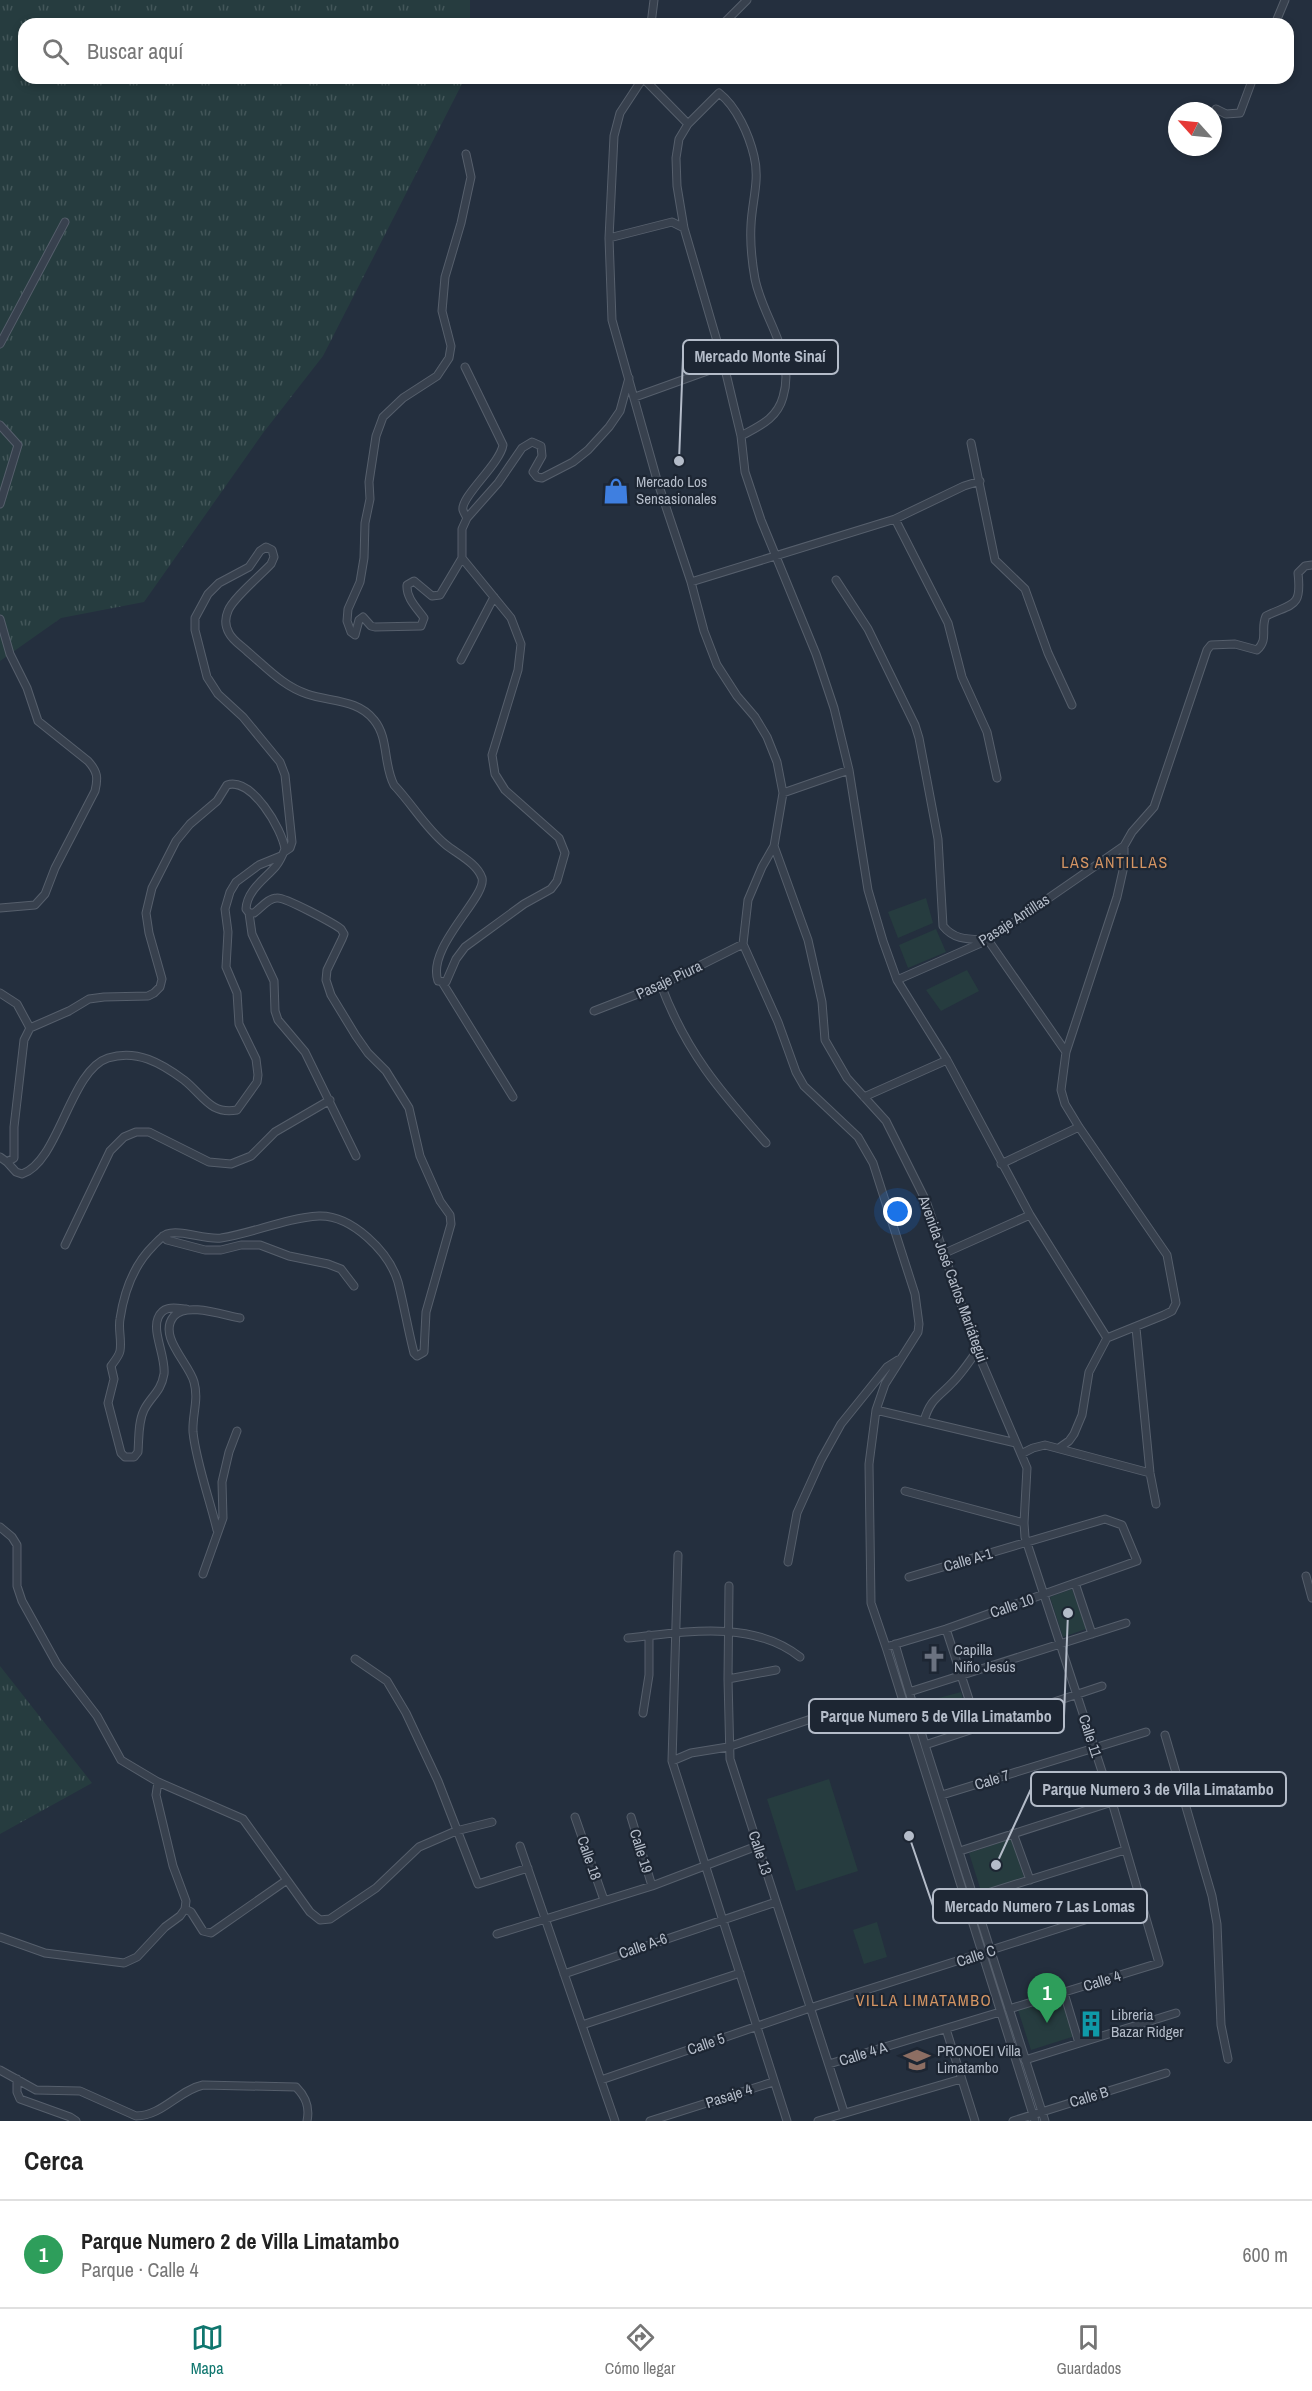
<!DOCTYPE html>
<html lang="es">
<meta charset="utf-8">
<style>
:root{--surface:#fff;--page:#f6f6f6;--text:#222;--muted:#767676;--line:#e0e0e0;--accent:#0f766e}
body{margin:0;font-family:"Archivo Narrow",sans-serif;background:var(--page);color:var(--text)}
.compass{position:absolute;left:1168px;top:102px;width:54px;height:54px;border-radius:50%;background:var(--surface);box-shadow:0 3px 9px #0003;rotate:297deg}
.you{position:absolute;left:898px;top:1212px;width:21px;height:21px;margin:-15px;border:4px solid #fff;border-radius:50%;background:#1a73e8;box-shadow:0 0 0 9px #1a73e833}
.badge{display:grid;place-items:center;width:39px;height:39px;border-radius:50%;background:var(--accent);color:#fff;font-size:20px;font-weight:700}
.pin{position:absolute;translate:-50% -50px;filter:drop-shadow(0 2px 3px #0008)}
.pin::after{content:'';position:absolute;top:32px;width:21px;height:18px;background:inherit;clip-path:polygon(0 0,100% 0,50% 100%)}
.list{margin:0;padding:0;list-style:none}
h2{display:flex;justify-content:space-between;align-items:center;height:78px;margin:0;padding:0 24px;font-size:26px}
h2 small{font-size:20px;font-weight:400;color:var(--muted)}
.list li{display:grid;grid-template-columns:39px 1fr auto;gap:18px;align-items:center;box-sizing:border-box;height:108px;padding:0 24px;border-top:2px solid var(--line)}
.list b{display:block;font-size:22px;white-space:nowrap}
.list p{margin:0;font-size:20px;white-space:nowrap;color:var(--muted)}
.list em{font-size:20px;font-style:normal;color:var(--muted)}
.icon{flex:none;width:33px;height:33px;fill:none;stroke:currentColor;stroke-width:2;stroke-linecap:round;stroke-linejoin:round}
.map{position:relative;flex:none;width:1312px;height:2121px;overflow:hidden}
.search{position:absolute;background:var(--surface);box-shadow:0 3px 9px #0003;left:18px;right:18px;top:18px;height:66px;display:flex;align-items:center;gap:15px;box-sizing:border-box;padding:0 21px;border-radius:18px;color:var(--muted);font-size:22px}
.sheet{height:186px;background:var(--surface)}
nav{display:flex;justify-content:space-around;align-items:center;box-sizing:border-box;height:84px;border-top:2px solid var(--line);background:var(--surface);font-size:16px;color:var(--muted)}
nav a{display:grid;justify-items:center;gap:3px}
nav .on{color:var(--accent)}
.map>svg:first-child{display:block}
.grass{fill:url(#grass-tufts)}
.green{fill:#263c3f}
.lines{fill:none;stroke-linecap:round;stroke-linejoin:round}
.minor-casing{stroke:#565f6c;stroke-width:9}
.minor{stroke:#38414e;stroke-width:7}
.labels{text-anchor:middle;stroke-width:4.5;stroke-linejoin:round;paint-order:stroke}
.poi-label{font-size:15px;fill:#b4bcc9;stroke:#1d2633;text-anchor:start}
.street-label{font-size:15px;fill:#b4bcc9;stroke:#1d2633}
.neighbourhood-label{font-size:16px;letter-spacing:1.5px;fill:#d59563;stroke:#1d2633}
.leader{fill:none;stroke:#b4bcc9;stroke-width:2}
.callout-dot{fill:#b4bcc9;stroke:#1d2633;stroke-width:2}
.callout{fill:#1d2633;stroke:#b4bcc9;stroke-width:2}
.callout-label{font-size:16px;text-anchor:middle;font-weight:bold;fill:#b4bcc9}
</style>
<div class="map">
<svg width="1312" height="2121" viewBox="0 0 1312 2121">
<defs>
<pattern id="grass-tufts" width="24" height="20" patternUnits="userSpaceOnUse" patternTransform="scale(1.5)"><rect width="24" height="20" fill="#263c3f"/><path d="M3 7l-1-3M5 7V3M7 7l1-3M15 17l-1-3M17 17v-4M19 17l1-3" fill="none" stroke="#435659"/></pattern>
</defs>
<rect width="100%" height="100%" fill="#242f3e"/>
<path class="grass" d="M0,0h470v24h-446v54h441l-142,278 -60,77 -119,169 -83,16 -61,43z
M0,1666l92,117 -92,51z"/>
<path class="green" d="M926,898l7,25 -35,15 -10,-26z
M936,929l10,23 -38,16 -9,-23z
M967,970l12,21 -38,20 -15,-21z
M1072,1589l14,40 -23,8 -13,-40z
M961,1692l6,22 -34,9 -6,-22z
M829,1779l29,92 -62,20 -29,-92z
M1011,1839l13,38 -43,14 -12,-38z
M877,1922l10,35 -23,7 -11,-34z
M1062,1995l13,41 -44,14 -13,-40z"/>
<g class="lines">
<g class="minor-casing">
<path id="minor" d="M651,24l3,-24
M723,24l24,-24
M1275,24l10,-24
M643,78l-23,35 -6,23 -5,102 3,82 45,160 34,102 13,49 13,34 20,31 18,21 12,20 10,25 6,31 -9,53 34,94 14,62 3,38 22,38 39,43 40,80 51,150 50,117 -3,55 1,14 87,265 47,161 -150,46
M643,78l45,46
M1216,109l10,5 14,-1 13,-35
M609,238l63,-16 12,6
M0,344l65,-122
M465,367l38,78c-3,19 -43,52 -40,65 0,1 4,8 4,8
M635,397l89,-32
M0,425l18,20 -18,59
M741,436c18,-10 36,-17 42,-39 13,-43 -20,-78 -28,-118 -3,-17 -5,-37 -4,-54 1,-24 9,-45 3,-69 -5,-21 -17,-49 -35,-63l-31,31 -9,15 -3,19 1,28 7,42 40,137 17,71 4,36 16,48 55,134 18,54 15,62 19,120 15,51 14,39 50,80 83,155 77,123
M971,443l24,117 30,29 23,64 24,52
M895,519l53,104 14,54 25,55 10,46
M462,558l-22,37 -8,1 -18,-15 -7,4c-1,13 10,23 17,33l-3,8 -46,1 -4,-1 -8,-9 -4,3 -4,15 -4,-3 -4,-11 1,-12 12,-27 4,-24 1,-35 5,-24 -1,-17 7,-46 7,-19 20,-19 34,-22 12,-18 2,-12 -9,-35 3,-34 16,-54 10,-46 -5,-23
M836,580l32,49 47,96 4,13 19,101 5,87c12,15 27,13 45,14l78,112
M691,582l204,-63 69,-33 16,-5
M0,619l10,35 17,34 11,33 50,40c10,11 10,17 7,30l-40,77 -10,26 -10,11 -35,3
M461,660l33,-63
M783,793l66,-23
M774,846l-12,21 -14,33 -5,44 35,78 18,50 8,14 54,51 15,26 42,131 4,30 -1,8 -33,52 -9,26 -7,54 2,139 15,44 149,474
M284,852l6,-4 2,-6 -7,-67 -5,-13 -37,-45 -25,-23 -11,-17 -12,-47v-12l13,-24 11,-11 30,-16 11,-16 6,-4 6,3 2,7 -3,7c-10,11 -39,35 -43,47 -3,7 -3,15 1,22 4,8 13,13 19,19 19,16 35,34 59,42 23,8 51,5 67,26 15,18 9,44 20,65 18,19 31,42 51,59 12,10 32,19 37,34 5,19 -56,69 -44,103l8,1 10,-23 9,-12 59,-43 27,-15 6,-8 8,-28 -6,-15 -54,-48 -10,-16 -3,-19 26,-85 3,-26 -10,-26 -49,-60v-29l5,-11 31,-35 24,-35 10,-6 9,4 1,10 -9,16 4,5 5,1 31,-16 15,-12 21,-23 11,-16 9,-33
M249,913l3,21 22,47 1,30 3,9 27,32 51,104
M897,980l91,-40 136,-94
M442,982l71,115
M661,985c25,67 59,106 105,158
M0,993l17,11 13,24
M594,1011l67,-26 82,-41
M864,1097l83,-37
M0,1157l7,5 7,-4v-31l10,-87 6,-12 39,-17 20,-12 15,-2 44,-1 6,-3 6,-6 2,-8 -13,-46 -3,-20 6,-25 24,-47 14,-17 27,-23 10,-16c25,-8 55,44 58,64 -2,5 -5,12 -9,17 -11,13 -29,24 -30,43l3,4h5c7,-5 14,-15 23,-15 8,-1 56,25 64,31l3,5 -2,5 -15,31 -1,10 5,15 25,41 12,17 18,18 23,37 11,48 20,45 10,14 1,9 -25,88 -2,40 -7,4 -3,-3c-6,-23 -10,-48 -16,-71 -9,-30 -46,-67 -79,-66 -34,2 -65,17 -98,22 -16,2 -42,-9 -54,-4 -5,2 -10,8 -14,12 -19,19 -29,46 -33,73 -2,10 2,21 0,32 -1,5 -6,11 -9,15l3,13 -6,24 13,50 4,4h9l4,-5c1,-13 0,-30 6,-42 7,-14 17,-18 20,-36 2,-17 -12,-42 -6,-56 5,-13 17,-10 28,-9
M7,1162l9,10 6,2c37,-12 48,-104 86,-116 29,-9 53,5 76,22 19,15 26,35 53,30l20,-28 1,-7 -2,-16 -17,-35 -2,-31 -11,-26 2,-35 -3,-23 5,-17 6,-10 23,-17 22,-9
M1001,1164l78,-37
M163,1236l4,4 38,10h16l20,-5h19l29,11 39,8 13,5 13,17
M65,1245l45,-94 14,-14 12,-5h13l60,30 22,2 20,-8 24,-24 55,-32
M945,1253l85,-38
M1136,1328l14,145 6,31
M876,1410l140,33
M924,1421c6,-22 15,-24 29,-39 9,-9 16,-20 24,-31
M1059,1448l10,-7 5,-7 8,-19 7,-43 18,-34 57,-23 8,-4 4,-8 -9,-48 -88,-128 -14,-23 -4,-14 5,-38 51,-155 7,-31v-20l8,-14 22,-25 53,-157 4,-5 24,-1 22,6c12,-11 3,-21 9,-34 27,-13 36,-8 32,-43l7,-7 7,-1
M1021,1454l12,-6 12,-3 105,28
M905,1491l119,32
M0,1527l12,10 5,8v41l5,15 35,63 40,52 24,44 37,22 85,37 67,93 10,8 10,-1 46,-31 43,-41 37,-16 36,-9
M217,1530c-7,-30 -21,-68 -24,-98 -1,-17 6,-32 1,-50 -5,-19 -37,-46 -20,-66 12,-14 49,-1 66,2
M678,1555l-6,206 115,360
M788,1562l9,-49 24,-53 20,-36 46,-57 11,-7
M203,1574l20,-56 -1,-36 7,-30 8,-21
M1306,1576l6,22
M1075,1583l17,51
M729,1586l-1,93 2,80 114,353
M946,1629l32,98
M628,1638c56,-6 124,-19 172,19
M895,1644l30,101 120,376
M886,1647l60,-18 191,-68 -15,-36 -17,-6 -196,58
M355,1659l32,22 19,32 32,68 40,103 50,-16
M728,1679l48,-9
M909,1692l217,-69
M643,1713l6,-38v-40
M1165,1735l47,161 5,28 4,101 7,34
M925,1745l177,-59
M672,1761l19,-8 37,-6 83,-28
M942,1795l204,-63
M575,1817l29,83
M631,1817l21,69
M1013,1833l17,47
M520,1846l95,275
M960,1851l152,-49
M975,1897l150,-47
M185,1909l6,3 12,19 8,2 76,-53
M497,1934l155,-48 105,-40
M0,1937l45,16 79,10 13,-6 28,-30 15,-11 5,-7 1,-8 -13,-35 -17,-71 2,-13
M564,1974l212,-72
M1064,1993l15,50
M582,2025l158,-52
M946,2029l29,92
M1025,2060l151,-47
M829,2064l171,-52
M0,2070l36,20 44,1 56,25c26,0 43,-26 67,-31l93,2c10,10 14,20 11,34
M17,2079v13l3,7 50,18 6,4
M601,2080l209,-72 331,-106
M650,2121l123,-39
M818,2121l143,-42
M1013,2121l153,-48"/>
</g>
<use href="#minor" class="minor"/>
</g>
<defs>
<g id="shop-bare" transform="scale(2.07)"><path d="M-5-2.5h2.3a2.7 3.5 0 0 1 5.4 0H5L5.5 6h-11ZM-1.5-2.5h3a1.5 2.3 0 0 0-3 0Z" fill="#3f7fe0" stroke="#1d2633" stroke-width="2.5" paint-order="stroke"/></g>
<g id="church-bare" transform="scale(2.07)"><path d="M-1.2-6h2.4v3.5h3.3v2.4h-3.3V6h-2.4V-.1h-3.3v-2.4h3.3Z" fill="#6b7280" stroke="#1d2633" stroke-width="2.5" paint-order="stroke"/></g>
<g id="building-bare" transform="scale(2.07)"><path d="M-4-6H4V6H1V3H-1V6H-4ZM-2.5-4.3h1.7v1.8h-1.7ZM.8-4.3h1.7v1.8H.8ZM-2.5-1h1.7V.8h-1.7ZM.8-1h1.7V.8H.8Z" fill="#0f9aa8" stroke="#1d2633" stroke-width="2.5" paint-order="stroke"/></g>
<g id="school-bare" transform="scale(2.07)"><path d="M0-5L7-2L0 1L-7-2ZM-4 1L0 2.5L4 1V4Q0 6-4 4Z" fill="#8d6e63" stroke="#1d2633" stroke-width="2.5" paint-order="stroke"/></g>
</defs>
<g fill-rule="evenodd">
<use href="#shop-bare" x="616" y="491"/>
<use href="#church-bare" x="934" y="1659"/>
<use href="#building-bare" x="1091" y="2024"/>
<use href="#school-bare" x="917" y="2060"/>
</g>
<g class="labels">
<g class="poi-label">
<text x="636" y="487">Mercado Los<tspan x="636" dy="17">Sensasionales</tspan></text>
<text x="954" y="1655">Capilla<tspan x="954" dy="17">Niño Jesús</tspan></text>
<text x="1111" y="2020">Libreria<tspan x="1111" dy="17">Bazar Ridger</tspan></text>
<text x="937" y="2056">PRONOEI Villa<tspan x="937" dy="17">Limatambo</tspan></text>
</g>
<g class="street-label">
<text transform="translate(1014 920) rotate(-33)" y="5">Pasaje Antillas</text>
<text transform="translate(669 980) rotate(-25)" y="5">Pasaje Piura</text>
<text transform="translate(953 1279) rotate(70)" y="5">Avenida José Carlos Mariátegui</text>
<text transform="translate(968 1560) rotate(-16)" y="5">Calle A-1</text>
<text transform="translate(1012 1606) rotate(-19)" y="5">Calle 10</text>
<text transform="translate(1090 1736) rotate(72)" y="5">Calle 11</text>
<text transform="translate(992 1780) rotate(-17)" y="5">Cale 7</text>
<text transform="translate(641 1851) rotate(73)" y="5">Calle 19</text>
<text transform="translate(760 1853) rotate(72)" y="5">Calle 13</text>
<text transform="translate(589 1858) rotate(71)" y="5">Calle 18</text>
<text transform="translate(643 1946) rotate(-19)" y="5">Calle A-6</text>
<text transform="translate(976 1956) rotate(-18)" y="5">Calle C</text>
<text transform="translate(1102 1981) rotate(-17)" y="5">Calle 4</text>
<text transform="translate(706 2044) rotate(-19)" y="5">Calle 5</text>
<text transform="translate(863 2054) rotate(-17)" y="5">Calle 4 A</text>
<text transform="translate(729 2096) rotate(-18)" y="5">Pasaje 4</text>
<text transform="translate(1089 2097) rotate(-17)" y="5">Calle B</text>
</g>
<g class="neighbourhood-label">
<text x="1115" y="868">LAS ANTILLAS</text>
<text x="924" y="2006">VILLA LIMATAMBO</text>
</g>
</g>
<path class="leader" d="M679 461L683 357M1068 1613L1064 1716M996 1865L1031 1789M909 1836L933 1906"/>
<g class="callout-dot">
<circle cx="679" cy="461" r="6"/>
<circle cx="1068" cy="1613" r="6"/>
<circle cx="996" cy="1865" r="6"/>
<circle cx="909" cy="1836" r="6"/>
</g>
<g class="callout">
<rect x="683" y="340" width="155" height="34" rx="6"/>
<rect x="809" y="1699" width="255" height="34" rx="6"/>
<rect x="1031" y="1772" width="255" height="34" rx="6"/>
<rect x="933" y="1889" width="214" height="34" rx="6"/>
</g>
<g class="callout-label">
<text x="760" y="362">Mercado Monte Sinaí</text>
<text x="936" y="1722">Parque Numero 5 de Villa Limatambo</text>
<text x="1158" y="1795">Parque Numero 3 de Villa Limatambo</text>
<text x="1040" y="1912">Mercado Numero 7 Las Lomas</text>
</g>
</svg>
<svg class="compass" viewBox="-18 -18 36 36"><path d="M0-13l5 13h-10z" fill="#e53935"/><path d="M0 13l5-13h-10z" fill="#767676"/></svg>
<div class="you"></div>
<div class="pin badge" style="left:1047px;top:2023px;background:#2e9e5b">1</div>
<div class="search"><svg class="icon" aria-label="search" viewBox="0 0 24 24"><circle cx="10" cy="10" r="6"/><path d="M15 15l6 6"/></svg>Buscar aquí</div>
</div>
<section class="sheet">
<h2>Cerca<small></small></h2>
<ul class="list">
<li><span class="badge" style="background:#2e9e5b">1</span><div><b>Parque Numero 2 de Villa Limatambo</b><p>Parque · Calle 4</p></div><em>600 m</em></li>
</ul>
</section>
<nav>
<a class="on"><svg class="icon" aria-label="map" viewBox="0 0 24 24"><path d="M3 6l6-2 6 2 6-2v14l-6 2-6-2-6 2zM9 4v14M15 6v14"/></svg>Mapa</a>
<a><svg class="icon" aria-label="directions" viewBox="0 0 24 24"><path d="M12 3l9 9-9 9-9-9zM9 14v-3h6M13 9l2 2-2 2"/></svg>Cómo llegar</a>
<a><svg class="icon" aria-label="saved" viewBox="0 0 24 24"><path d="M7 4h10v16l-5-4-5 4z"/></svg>Guardados</a>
</nav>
